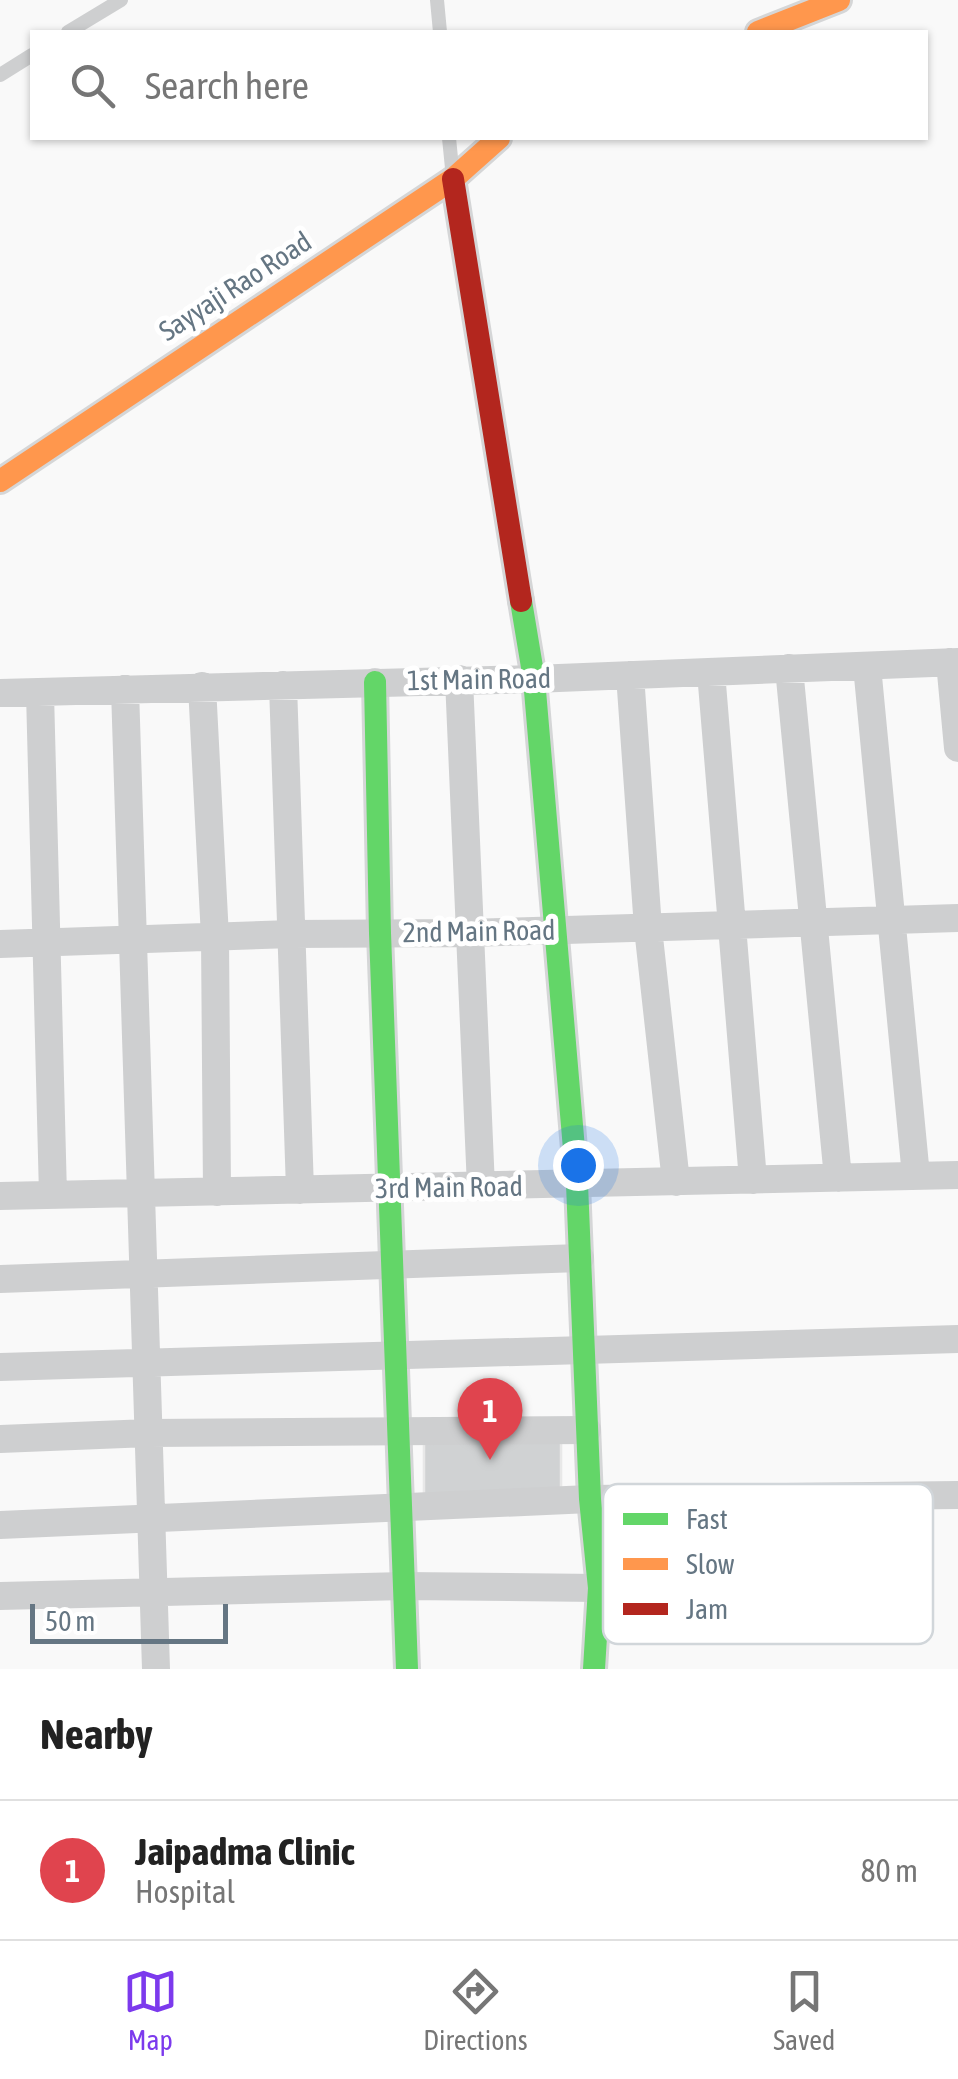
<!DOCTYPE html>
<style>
:root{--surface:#fff;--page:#f2f2f2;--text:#222;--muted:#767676;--line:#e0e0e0;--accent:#7c3aed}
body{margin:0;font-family:"Asap Condensed",sans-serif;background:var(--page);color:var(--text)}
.scale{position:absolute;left:30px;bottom:25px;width:198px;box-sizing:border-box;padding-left:10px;border:5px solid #657683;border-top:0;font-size:28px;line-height:35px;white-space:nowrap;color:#657683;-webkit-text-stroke:8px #fff;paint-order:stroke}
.you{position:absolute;left:578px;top:1165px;width:35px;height:35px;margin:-25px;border:8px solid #fff;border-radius:50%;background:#1a73e8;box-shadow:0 0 0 15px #1a73e833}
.badge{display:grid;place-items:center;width:65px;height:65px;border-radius:50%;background:var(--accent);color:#fff;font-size:32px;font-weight:700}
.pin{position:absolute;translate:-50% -82px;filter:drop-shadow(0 2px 5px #0008)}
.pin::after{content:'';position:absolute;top:52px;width:35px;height:30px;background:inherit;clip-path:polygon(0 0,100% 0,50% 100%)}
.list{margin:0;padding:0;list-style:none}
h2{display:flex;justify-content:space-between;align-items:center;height:130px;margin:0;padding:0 40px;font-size:42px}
h2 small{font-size:32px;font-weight:400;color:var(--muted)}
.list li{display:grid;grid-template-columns:65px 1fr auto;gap:30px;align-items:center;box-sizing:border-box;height:140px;padding:0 40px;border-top:2px solid var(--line)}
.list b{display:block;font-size:38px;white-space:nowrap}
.list p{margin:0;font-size:32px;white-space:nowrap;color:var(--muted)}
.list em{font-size:32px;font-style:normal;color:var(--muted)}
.icon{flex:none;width:55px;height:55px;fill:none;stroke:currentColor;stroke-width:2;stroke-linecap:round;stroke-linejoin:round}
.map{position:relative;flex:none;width:958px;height:1669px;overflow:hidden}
.search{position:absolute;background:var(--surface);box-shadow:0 2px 8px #0004;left:30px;right:30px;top:30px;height:110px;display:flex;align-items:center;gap:25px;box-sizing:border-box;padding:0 35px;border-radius:0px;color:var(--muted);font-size:38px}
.sheet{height:270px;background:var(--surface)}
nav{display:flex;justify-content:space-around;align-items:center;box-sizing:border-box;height:140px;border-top:2px solid var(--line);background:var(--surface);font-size:28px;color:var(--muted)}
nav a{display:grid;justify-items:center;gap:5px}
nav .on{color:var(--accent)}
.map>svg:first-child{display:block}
.building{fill:#d0d2d3;stroke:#e8e8e8;stroke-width:2.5}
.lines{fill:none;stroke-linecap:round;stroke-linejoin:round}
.fast-casing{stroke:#d5d6d7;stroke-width:28}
.slow-casing{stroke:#d5d6d7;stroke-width:28}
.jam-casing{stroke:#d5d6d7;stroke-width:28}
.lane{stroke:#cecfd0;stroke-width:14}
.street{stroke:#cecfd0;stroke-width:28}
.fast{stroke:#63d668;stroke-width:22}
.slow{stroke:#ff974d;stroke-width:22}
.jam{stroke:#b3261e;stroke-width:22}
.labels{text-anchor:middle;stroke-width:10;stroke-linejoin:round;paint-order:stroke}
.street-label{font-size:28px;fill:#657683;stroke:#fff}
.key{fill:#fff;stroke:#d1d6da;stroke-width:2.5}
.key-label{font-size:28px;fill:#657683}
</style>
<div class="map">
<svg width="958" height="1669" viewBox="0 0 958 1669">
<rect width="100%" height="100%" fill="#f9f9f9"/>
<path class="building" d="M561,1439v58l-137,2v-58z"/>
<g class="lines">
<g class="fast-casing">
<path id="fast" d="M521,601l13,78 43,505 13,315 9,89 -5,81
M375,682l5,251 27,736"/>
</g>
<g class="slow-casing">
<path id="slow" d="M758,32l81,-32
M0,481l453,-302 46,-41"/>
</g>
<g class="jam-casing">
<path id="jam" d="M453,179l68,422"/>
</g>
<path class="lane" d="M437,0l3,32
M68,32l53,-32
M0,75l32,-20
M449,138l3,30"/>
<path class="street" d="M950,662l8,86
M867,666l49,510
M789,668l49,510
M711,672l42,508
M630,675l18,253 28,254
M459,679l22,508
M283,685l17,505
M202,686l13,251 2,255
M125,689l31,980
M0,693l534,-14 424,-17
M40,693l13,502
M0,944l292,-10 176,-1 490,-15
M0,1196l958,-21
M0,1279l580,-21
M0,1367l958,-28
M0,1439l149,-6 438,-3
M0,1525l590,-26 368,-4
M0,1596l404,-10 195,2"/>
<use href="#fast" class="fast"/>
<use href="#slow" class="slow"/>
<use href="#jam" class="jam"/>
</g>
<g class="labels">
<g class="street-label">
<text transform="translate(235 286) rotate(-33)" y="10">Sayyaji Rao Road</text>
<text transform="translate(479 679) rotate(-1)" y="10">1st Main Road</text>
<text transform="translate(479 931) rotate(-1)" y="10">2nd Main Road</text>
<text transform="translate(449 1187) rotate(-1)" y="10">3rd Main Road</text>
</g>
</g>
<rect x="603" y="1484" width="330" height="160" rx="15" class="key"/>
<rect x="623" y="1513" width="45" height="12" fill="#63d668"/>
<rect x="623" y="1558" width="45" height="12" fill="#ff974d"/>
<rect x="623" y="1603" width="45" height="12" fill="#b3261e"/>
<g class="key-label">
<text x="686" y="1529">Fast</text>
<text x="686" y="1574">Slow</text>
<text x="686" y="1619">Jam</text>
</g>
</svg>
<div class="scale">50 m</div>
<div class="you"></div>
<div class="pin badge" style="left:490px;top:1460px;background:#e0444e">1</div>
<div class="search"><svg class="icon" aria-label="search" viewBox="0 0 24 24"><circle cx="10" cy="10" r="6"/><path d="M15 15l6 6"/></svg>Search here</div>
</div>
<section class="sheet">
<h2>Nearby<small></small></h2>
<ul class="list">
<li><span class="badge" style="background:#e0444e">1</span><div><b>Jaipadma Clinic</b><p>Hospital</p></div><em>80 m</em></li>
</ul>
</section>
<nav>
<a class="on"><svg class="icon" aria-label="map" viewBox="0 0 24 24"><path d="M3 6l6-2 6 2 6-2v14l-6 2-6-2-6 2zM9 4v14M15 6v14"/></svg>Map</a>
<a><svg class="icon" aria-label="directions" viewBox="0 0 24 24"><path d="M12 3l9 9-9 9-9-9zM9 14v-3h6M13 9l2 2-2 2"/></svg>Directions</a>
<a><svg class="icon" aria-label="saved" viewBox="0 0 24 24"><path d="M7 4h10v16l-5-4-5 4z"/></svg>Saved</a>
</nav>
